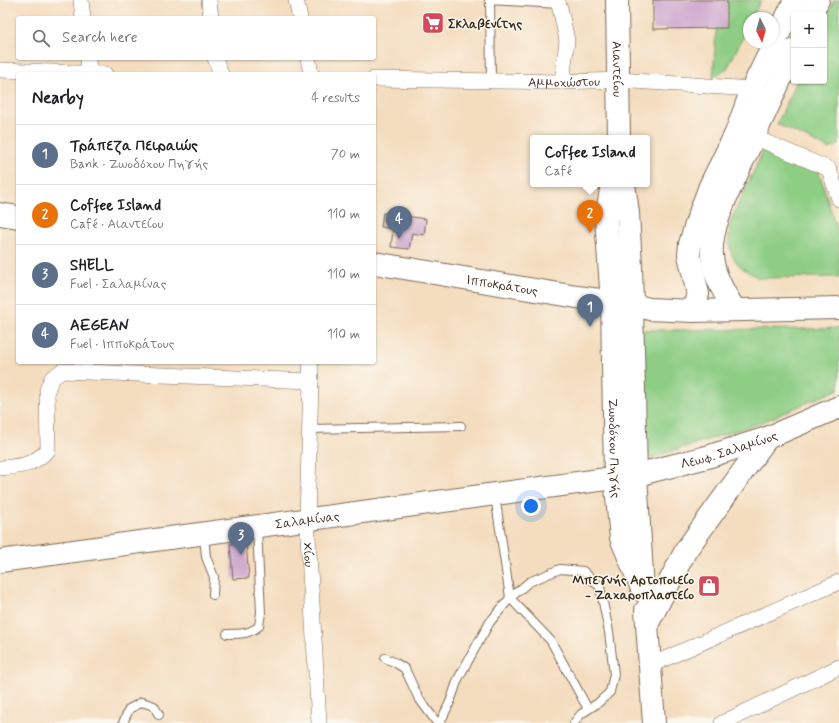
<!DOCTYPE html>
<meta charset="utf-8">
<style>
:root{--surface:#fff;--page:#f6f6f6;--text:#202124;--muted:#757577;--line:#e0e0e0;--accent:#b45309}
body{margin:0;font-family:Mynerve,sans-serif;background:var(--page);color:var(--text)}
.controls{position:absolute;right:12px;top:12px;display:grid;overflow:hidden;border-radius:4px;box-shadow:0 1px 3px #0004}
.controls button{width:36px;height:36px;display:grid;place-items:center;padding:0;border:0;border-bottom:1px solid var(--line);background:var(--surface);color:var(--text);font:20px sans-serif}
.compass{position:absolute;left:743px;top:12px;width:36px;height:36px;border-radius:50%;background:var(--surface);box-shadow:0 1px 3px #0004;rotate:175deg}
.you{position:absolute;left:531px;top:506px;width:14px;height:14px;margin:-10px;border:3px solid #fff;border-radius:50%;background:#1a73e8;box-shadow:0 0 0 6px #1a73e833}
.badge{display:grid;place-items:center;width:26px;height:26px;border-radius:50%;background:var(--accent);color:#fff;font-size:13px;font-weight:700}
.pin{position:absolute;translate:-50% -33px;filter:drop-shadow(0 1px 2px #0008)}
.pin::after{content:'';position:absolute;top:21px;width:14px;height:12px;background:inherit;clip-path:polygon(0 0,100% 0,50% 100%)}
.popup{position:absolute;left:530px;top:135px;width:120px;height:52px;box-sizing:border-box;display:grid;place-content:center;border-radius:4px;background:var(--surface);filter:drop-shadow(0 1px 3px #0005);font-size:13px;white-space:nowrap;color:var(--muted)}
.popup b{font-size:15px;color:var(--text)}
.popup::after{content:'';position:absolute;left:50%;top:100%;margin-left:-8px;border:8px solid transparent;border-top-color:var(--surface)}
.list{margin:0;padding:0;list-style:none}
h2{display:flex;justify-content:space-between;align-items:center;height:52px;margin:0;padding:0 16px;font-size:17px}
h2 small{font-size:13px;font-weight:400;color:var(--muted)}
.list li{display:grid;grid-template-columns:26px 1fr auto;gap:12px;align-items:center;box-sizing:border-box;height:60px;padding:0 16px;border-top:1px solid var(--line)}
.list b{display:block;font-size:15px;white-space:nowrap}
.list p{margin:0;font-size:13px;white-space:nowrap;color:var(--muted)}
.list em{font-size:13px;font-style:normal;color:var(--muted)}
.icon{flex:none;width:22px;height:22px;fill:none;stroke:currentColor;stroke-width:2;stroke-linecap:round;stroke-linejoin:round}
.map{position:relative;flex:none;width:839px;height:723px;overflow:hidden}
.search{position:absolute;background:var(--surface);box-shadow:0 1px 3px #0004;left:16px;top:16px;width:360px;height:44px;display:flex;align-items:center;gap:10px;box-sizing:border-box;padding:0 14px;border-radius:4px;color:var(--muted);font-size:15px}
.panel{position:absolute;background:var(--surface);box-shadow:0 1px 3px #0004;left:16px;top:72px;width:360px;height:292px;border-radius:4px}
.map>svg:first-child{display:block}
.green{fill:#8dcd84;stroke:#647c51}
.building{fill:#d0abd0}
.lines{fill:none;stroke-linecap:round;stroke-linejoin:round}
.lane-casing{stroke:#7c6956;stroke-width:10}
.street-casing{stroke:#7c6956;stroke-width:16}
.secondary-casing{stroke:#7c6956;stroke-width:24}
.lane{stroke:#fff;stroke-width:8}
.street{stroke:#fff;stroke-width:15}
.secondary{stroke:#fff;stroke-width:22}
.labels{text-anchor:middle;stroke-width:3;stroke-linejoin:round;paint-order:stroke}
.poi-label{font-size:13px;font-weight:bold;fill:#3b2a1e;stroke:#fbf7ec;text-anchor:start}
.street-label{font-size:13px;fill:#3b2a1e;stroke:#fbf7ec}
</style>
<div class="map">
<svg width="839" height="723" viewBox="0 0 839 723">
<rect width="100%" height="100%" fill="#fbf7ec"/>
<filter id="ink" filterUnits="userSpaceOnUse"><feTurbulence type="fractalNoise" baseFrequency=".025" numOctaves="2"/><feDisplacementMap in="SourceGraphic" scale="8" xChannelSelector="R" yChannelSelector="G"/><feConvolveMatrix kernelMatrix="1 2 1 2 8 2 1 2 1" color-interpolation-filters="sRGB"/></filter>
<filter id="wash" filterUnits="userSpaceOnUse"><feTurbulence type="fractalNoise" baseFrequency=".012" numOctaves="4" result="noise"/><feDisplacementMap in="SourceGraphic" scale="16" xChannelSelector="R" yChannelSelector="G"/><feGaussianBlur stdDeviation="0.9" result="paint"/><feColorMatrix in="noise" values="0 0 0 0 0 0 0 0 0 0 0 0 0 0 0 0 0 1.4 0 .05"/><feComposite in="paint" operator="in"/></filter>
<g filter="url(#wash)">
<rect width="100%" height="100%" fill="#f4ddbf"/>
<path class="green" d="M718,0h43l-9,18h-3v7l-22,44 -14,9z
M834,0h5v145l-10,4 -52,-25 20,-43h27v-59z
M764,149l55,23 20,65v40l-80,1c-28,-13 -34,-28 -28,-58z
M839,328v61l-79,34 -113,36 -7,-2 -2,-127 180,-1z"/>
<g id="blocks">
<path class="building" d="M653,0h74v28l-74,1z
M383,213l43,6 -2,16 -12,-2 -3,16 -18,-2 2,-18 -12,-2z
M246,543l3,35 -16,1 -3,-35z"/>
</g>
</g>
<g filter="url(#ink)">
<use href="#blocks" fill-opacity="0" stroke="#7c6956" stroke-width="1"/>
<g class="lines">
<g class="lane-casing">
<path id="lane" d="M489,0l70,4
M490,0l1,81
M309,429l152,-3
M495,495l15,103 41,43 37,68
M204,535l2,22 8,20 -1,18
M227,634c13,0 23,0 32,-8l2,-13 -4,-85
M385,658l11,5 9,6 13,28 19,26
M123,723l6,-14 13,-7 12,4 5,9
M440,723l10,-21 8,-23 20,-36 12,-21 20,-24 19,-16 31,-13 23,2 17,16 9,45 5,42 -4,18 -12,11 -17,11 -7,9"/>
</g>
<g class="street-casing">
<g id="street">
<path d="M81,0l2,18"/>
<path d="M209,0l2,18"/>
<path d="M296,0l4,18"/>
<path d="M557,0l3,8 7,32 -5,42"/>
<path d="M88,58l1,16"/>
<path d="M215,58l6,16"/>
<path d="M308,58l3,16"/>
<path d="M0,70l105,4"/>
<path id="s1" d="M374,79l188,3 57,-2 133,9 5,7"/>
<path d="M754,137l75,32 10,30"/>
<path id="s2" d="M310,362l1,19 -4,139 12,203"/>
<path d="M0,468c21,-2 32,-2 48,-18l-1,-60 5,-12 10,-7 249,10"/>
<path d="M651,665l188,-83"/>
<path d="M722,723l117,-56"/>
</g>
</g>
<g class="secondary-casing">
<g id="secondary">
<path id="s3" d="M617,0l2,138"/>
<path d="M810,15l8,-15"/>
<path id="s4" d="M612,184l-6,35 6,83 3,176 6,60 22,53 -7,-116 -5,-209 -3,-53 -4,-29"/>
<path d="M0,214l18,3"/>
<path id="s5" d="M374,263l203,34 54,7 18,5 44,2 146,-3"/>
<path d="M735,310c-30,-46 -29,-65 -8,-115l67,-145"/>
<path d="M693,311l5,-17 -9,-39 1,-11 7,-23 13,-35 26,-53 16,-44 43,-89"/>
<path id="s6" d="M0,561l636,-86 71,-18 60,-19 72,-31"/>
<path d="M646,610l8,113"/>
<path d="M648,623l38,-73 81,-112"/>
</g>
</g>
<use href="#lane" class="lane"/>
<use href="#street" class="street"/>
<use href="#secondary" class="secondary"/>
</g>
</g>
<defs>
<g id="supermarket-square" transform="scale(1.15)"><rect x="-9" y="-9" width="18" height="18" rx="4" fill="#d1495b" stroke="#fbf7ec"/><path d="M-6-5.5h2.5l.6 2H6L4.5 2H-2.5L-4.4-4H-6ZM-1.5 3.2a1.3 1.3 0 1 0 .1 0ZM3 3.2a1.3 1.3 0 1 0 .1 0Z" fill="#fff"/></g>
<g id="shop-square" transform="scale(1.15)"><rect x="-9" y="-9" width="18" height="18" rx="4" fill="#d1495b" stroke="#fbf7ec"/><path d="M-5-2.5h2.3a2.7 3.5 0 0 1 5.4 0H5L5.5 6h-11ZM-1.5-2.5h3a1.5 2.3 0 0 0-3 0Z" fill="#fff"/></g>
</defs>
<g fill-rule="evenodd">
<use href="#supermarket-square" x="433" y="23"/>
<use href="#shop-square" x="709" y="586"/>
</g>
<g class="labels">
<g class="poi-label">
<text x="448" y="28">Σκλαβενίτης</text>
<text x="694" y="584" text-anchor="end">Μπεγνής Αρτοποιείο<tspan x="694" dy="15">- Ζαχαροπλαστείο</tspan></text>
</g>
<g class="street-label">
<text dy="5" stroke="none"><textPath href="#s3" startOffset="69">Αιαντείου</textPath></text>
<text dy="5" stroke="none"><textPath href="#s1" startOffset="190">Αμμοχώστου</textPath></text>
<text dy="5" stroke="none"><textPath href="#s5" startOffset="130">Ιπποκράτους</textPath></text>
<text dy="5" stroke="none"><textPath href="#s6" startOffset="738">Λεωφ. Σαλαμίνος</textPath></text>
<text dy="5" stroke="none"><textPath href="#s4" startOffset="265">Ζωοδόχου Πηγής</textPath></text>
<text dy="5" stroke="none"><textPath href="#s6" startOffset="310">Σαλαμίνας</textPath></text>
<text dy="5" stroke="none"><textPath href="#s2" startOffset="193">Χίου</textPath></text>
</g>
</g>
</svg>
<div class="controls">
<button>+</button>
<button>−</button>
</div>
<svg class="compass" viewBox="-18 -18 36 36"><path d="M0-13l5 13h-10z" fill="#e53935"/><path d="M0 13l5-13h-10z" fill="#757577"/></svg>
<div class="you"></div>
<div class="pin badge" style="left:590px;top:327px;background:#5c6f8a">1</div>
<div class="pin badge" style="left:590px;top:233px;background:#e8710a">2</div>
<div class="popup"><b>Coffee Island</b>Café</div>
<div class="pin badge" style="left:241px;top:555px;background:#5c6f8a">3</div>
<div class="pin badge" style="left:399px;top:239px;background:#5c6f8a">4</div>
<div class="search"><svg class="icon" aria-label="search" viewBox="0 0 24 24"><circle cx="10" cy="10" r="6"/><path d="M15 15l6 6"/></svg>Search here</div>
<section class="panel">
<h2>Nearby<small>4 results</small></h2>
<ul class="list">
<li><span class="badge" style="background:#5c6f8a">1</span><div><b>Τράπεζα Πειραιώς</b><p>Bank · Ζωοδόχου Πηγής</p></div><em>70 m</em></li>
<li><span class="badge" style="background:#e8710a">2</span><div><b>Coffee Island</b><p>Café · Αιαντείου</p></div><em>110 m</em></li>
<li><span class="badge" style="background:#5c6f8a">3</span><div><b>SHELL</b><p>Fuel · Σαλαμίνας</p></div><em>110 m</em></li>
<li><span class="badge" style="background:#5c6f8a">4</span><div><b>AEGEAN</b><p>Fuel · Ιπποκράτους</p></div><em>110 m</em></li>
</ul>
</section>
</div>
